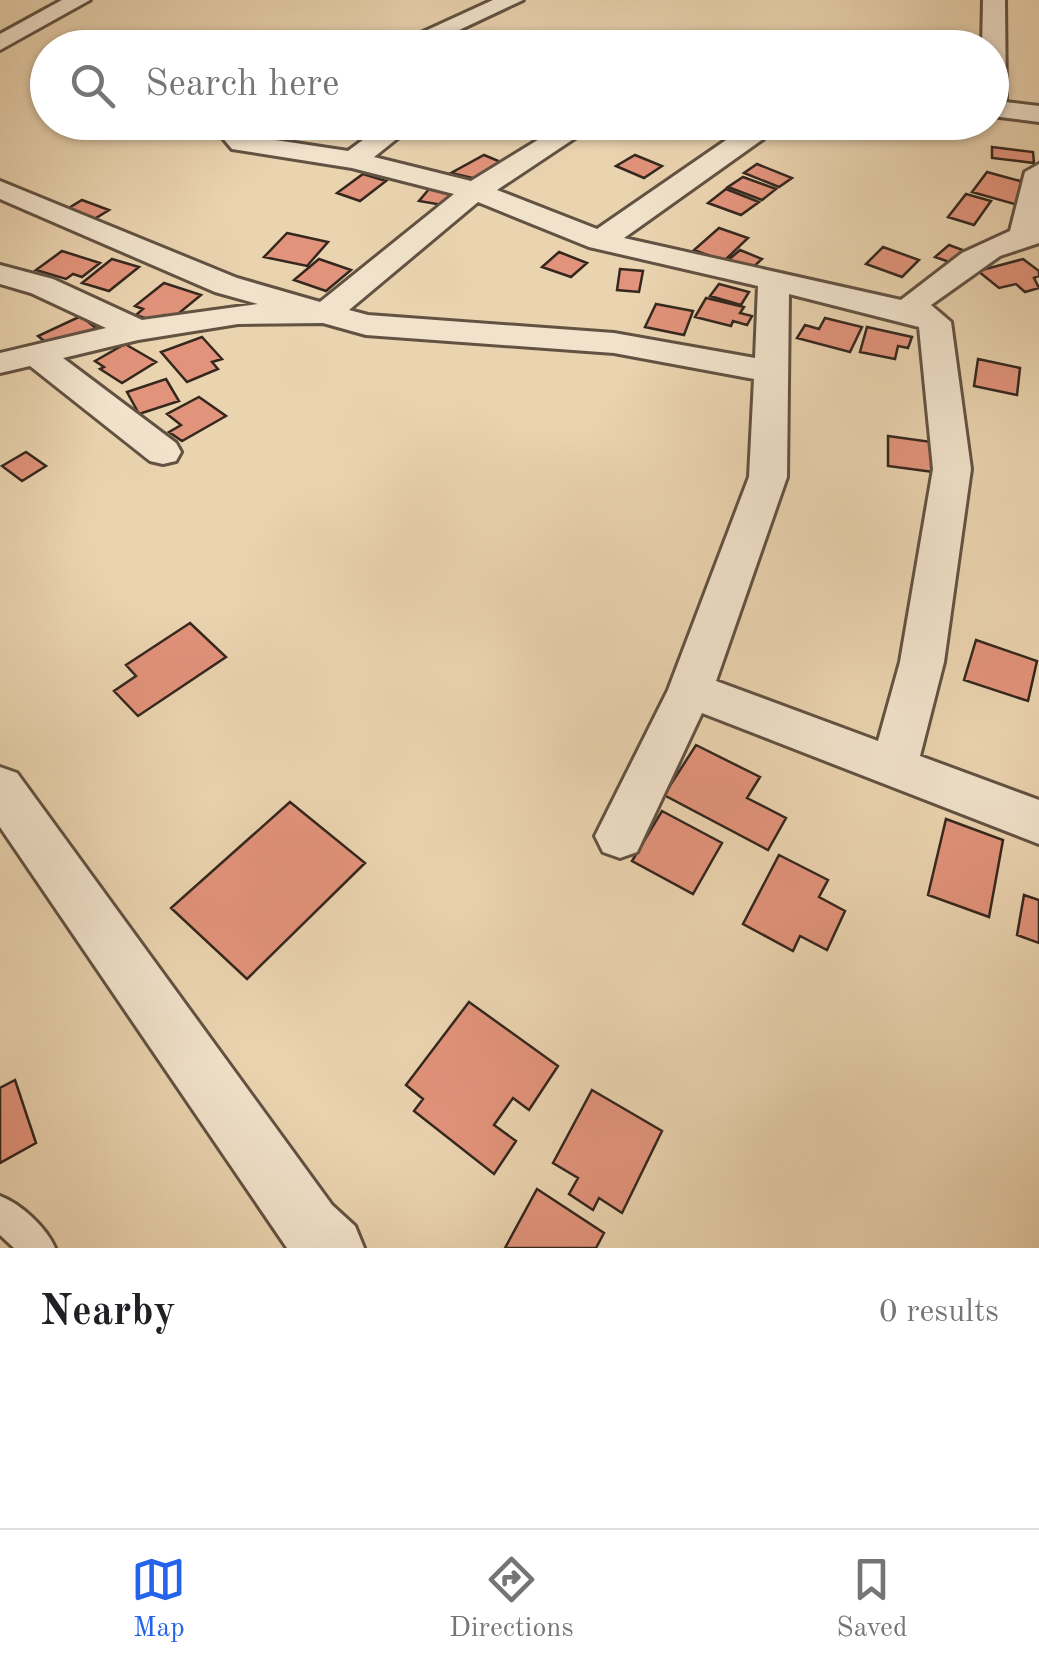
<!DOCTYPE html>
<style>
:root{--surface:#fff;--page:#f2f2f2;--text:#202124;--muted:#757577;--line:#e0e0e0;--accent:#2563eb}
body{margin:0;font-family:"Old Standard TT",serif;background:var(--page);color:var(--text)}
.list{margin:0;padding:0;list-style:none}
h2{display:flex;justify-content:space-between;align-items:center;height:130px;margin:0;padding:0 40px;font-size:42px}
h2 small{font-size:32px;font-weight:400;color:var(--muted)}
.icon{flex:none;width:55px;height:55px;fill:none;stroke:currentColor;stroke-width:2;stroke-linecap:round;stroke-linejoin:round}
.map{position:relative;flex:none;width:1039px;height:1248px;overflow:hidden}
.search{position:absolute;background:var(--surface);box-shadow:0 2px 8px #0004;left:30px;right:30px;top:30px;height:110px;display:flex;align-items:center;gap:25px;box-sizing:border-box;padding:0 35px;border-radius:55px;color:var(--muted);font-size:38px}
.sheet{height:280px;background:var(--surface)}
nav{display:flex;justify-content:space-around;align-items:center;box-sizing:border-box;height:140px;border-top:2px solid var(--line);background:var(--surface);font-size:28px;color:var(--muted)}
nav a{display:grid;justify-items:center;gap:5px}
nav .on{color:var(--accent)}
.map>svg:first-child{display:block}
.building{fill:#e2937b;stroke:#34271e;stroke-width:2.5}
.lines{fill:none;stroke-linecap:round;stroke-linejoin:round}
.service-casing{stroke:#625242;stroke-width:6}
.minor-casing{stroke:#625242;stroke-width:6}
.service{fill:#f1e2cb;fill-rule:evenodd}
.minor{fill:#f1e2cb;fill-rule:evenodd}
</style>
<div class="map">
<svg width="1039" height="1248" viewBox="0 0 1039 1248">
<rect width="100%" height="100%" fill="#ead3af"/>
<filter id="stains"><feTurbulence type="fractalNoise" baseFrequency=".002" numOctaves="4"/><feColorMatrix values="0 0 0 0 .2 0 0 0 0 .09 0 0 0 0 .02 0 0 0 .5 -.17"/></filter>
<radialGradient id="worn" r=".72"><stop offset=".6" stop-color="#630" stop-opacity="0"/><stop offset="1" stop-color="#630" stop-opacity=".3"/></radialGradient>
<path class="building" d="M707,122l18,4 8,-4 18,6 -11,10 -38,-11z
M992,147l41,5 1,11 -42,-5z
M484,155l24,10 -27,15 -30,-7z
M635,155l27,11 -18,12 -28,-12z
M757,164l35,14 -13,9 -35,-14z
M987,172l44,12 -13,21 -46,-13z
M363,174l23,7 -26,20 -23,-8z
M743,177l33,12 -14,11 -34,-13z
M429,189l22,4 -9,12 -23,-4z
M726,189l33,13 -18,13 -33,-12z
M966,194l25,7 -17,24 -26,-8z
M82,200l27,10 -18,11 -27,-10z
M719,228l29,10 -24,23 -30,-11z
M287,233l41,9 -21,24 -43,-9z
M949,245l19,7 -13,12 -20,-7z
M883,247l36,13 -17,17 -36,-13z
M740,250l22,9 -13,12 -23,-9z
M62,251l38,12 -18,14 -9,-3 -7,5 -30,-9z
M559,252l28,11 -16,14 -29,-10z
M112,259l27,8 -30,24 -27,-8z
M319,259l32,11 -25,21 -32,-11z
M1023,259l16,12v5l-5,2 5,10 -14,4 -9,-8 -17,4 -21,-17z
M620,269l23,2 -4,21 -22,-2z
M164,283l37,12 -28,23 -9,-3 -8,7 -20,-7 7,-6 -8,-3z
M719,284l30,8 -8,13 -31,-9z
M706,298l38,9 -4,6 12,3 -5,9 -14,-4 -2,5 -36,-9z
M656,304l37,7 -9,24 -39,-8z
M81,316l16,13 -43,20 -16,-13z
M825,318l37,9 -12,25 -53,-14 8,-13 14,4z
M867,327l45,10 -4,11 -10,-2 -3,13 -35,-7z
M202,337l20,22 -10,3 6,7 -31,13 -26,-30z
M125,344l31,18 -34,21 -22,-14 4,-2 -9,-6z
M978,359l42,9 -3,27 -43,-9z
M166,379l13,22 -40,13 -12,-22z
M199,397l27,19 -44,25 -13,-9 12,-7 -14,-11z
M888,436l51,7 2,30 -53,-7z
M26,452l20,14 -24,15 -20,-15z
M190,623l36,34 -88,59 -24,-25 22,-15 -10,-11z
M976,640l61,21 -9,40 -64,-21z
M696,745l64,32 -13,21 39,20 -18,32 -104,-55z
M290,802l75,61 -118,116 -76,-71z
M662,811l60,32 -29,51 -61,-33z
M946,819l57,21 -14,77 -61,-22z
M779,855l49,25 -9,17 26,14 -18,39 -27,-14 -7,15 -50,-27z
M1024,895l15,5v43l-22,-8z
M469,1002l89,64 -29,44 -16,-12 -19,27 22,16 -22,33 -80,-63 9,-12 -17,-14z
M15,1080l21,63 -36,20v-75z
M592,1090l70,41 -40,82 -23,-15 -6,12 -24,-16 9,-16 -25,-15z
M537,1189l67,44 -8,15h-91z"/>
<g class="lines">
<g class="service-casing">
<path id="service" d="M0,1196c21,8 46,31 55,52h-41l-14,-13z"/>
</g>
<g class="minor-casing">
<path id="minor" d="M62,0h28l-90,50v-16z
M493,0h30l-102,48h-33z
M983,0h22l1,102 33,4v16l-47,-6v-68h-10z
M221,122h27l-5,7 6,7 99,15 39,-29h31l-44,35 97,24 96,-59h32l-102,68 100,39 148,-102h18l4,6 -4,6 -139,99 277,62 61,-47 48,-22 15,-59 14,-8v79l-39,13 -69,49 20,17 20,147 -27,193 -24,94 119,44v44l-337,-131 -65,139 -17,6 -17,-6 -8,-16 73,-146 81,-213 5,-98 -140,-26 -248,-18 -43,-12 -85,1 -100,16 -75,18 113,85 5,9 -5,9 -13,3 -13,-3 -120,-95 -30,7v-20l106,-25 -75,-35 -31,-9v-19l53,14 89,41 116,-16 -43,-12 -215,-93v-18l237,97 83,24 134,-108 -102,-26 -120,-19 -16,-19zM478,202l111,45 169,39 -3,72 -141,-25 -246,-18 -19,-5zM789,294l130,33 14,142 -33,193 -22,79 -162,-60 71,-204z
M0,767l17,6 315,432 23,21 9,22h-77l-287,-421z"/>
</g>
<use href="#service" class="service"/>
<use href="#minor" class="minor"/>
</g>
<rect width="100%" height="100%" filter="url(#stains)"/>
<rect width="100%" height="100%" fill="url(#worn)"/>
</svg>
<div class="search"><svg class="icon" aria-label="search" viewBox="0 0 24 24"><circle cx="10" cy="10" r="6"/><path d="M15 15l6 6"/></svg>Search here</div>
</div>
<section class="sheet">
<h2>Nearby<small>0 results</small></h2>
<ul class="list">
</ul>
</section>
<nav>
<a class="on"><svg class="icon" aria-label="map" viewBox="0 0 24 24"><path d="M3 6l6-2 6 2 6-2v14l-6 2-6-2-6 2zM9 4v14M15 6v14"/></svg>Map</a>
<a><svg class="icon" aria-label="directions" viewBox="0 0 24 24"><path d="M12 3l9 9-9 9-9-9zM9 14v-3h6M13 9l2 2-2 2"/></svg>Directions</a>
<a><svg class="icon" aria-label="saved" viewBox="0 0 24 24"><path d="M7 4h10v16l-5-4-5 4z"/></svg>Saved</a>
</nav>
